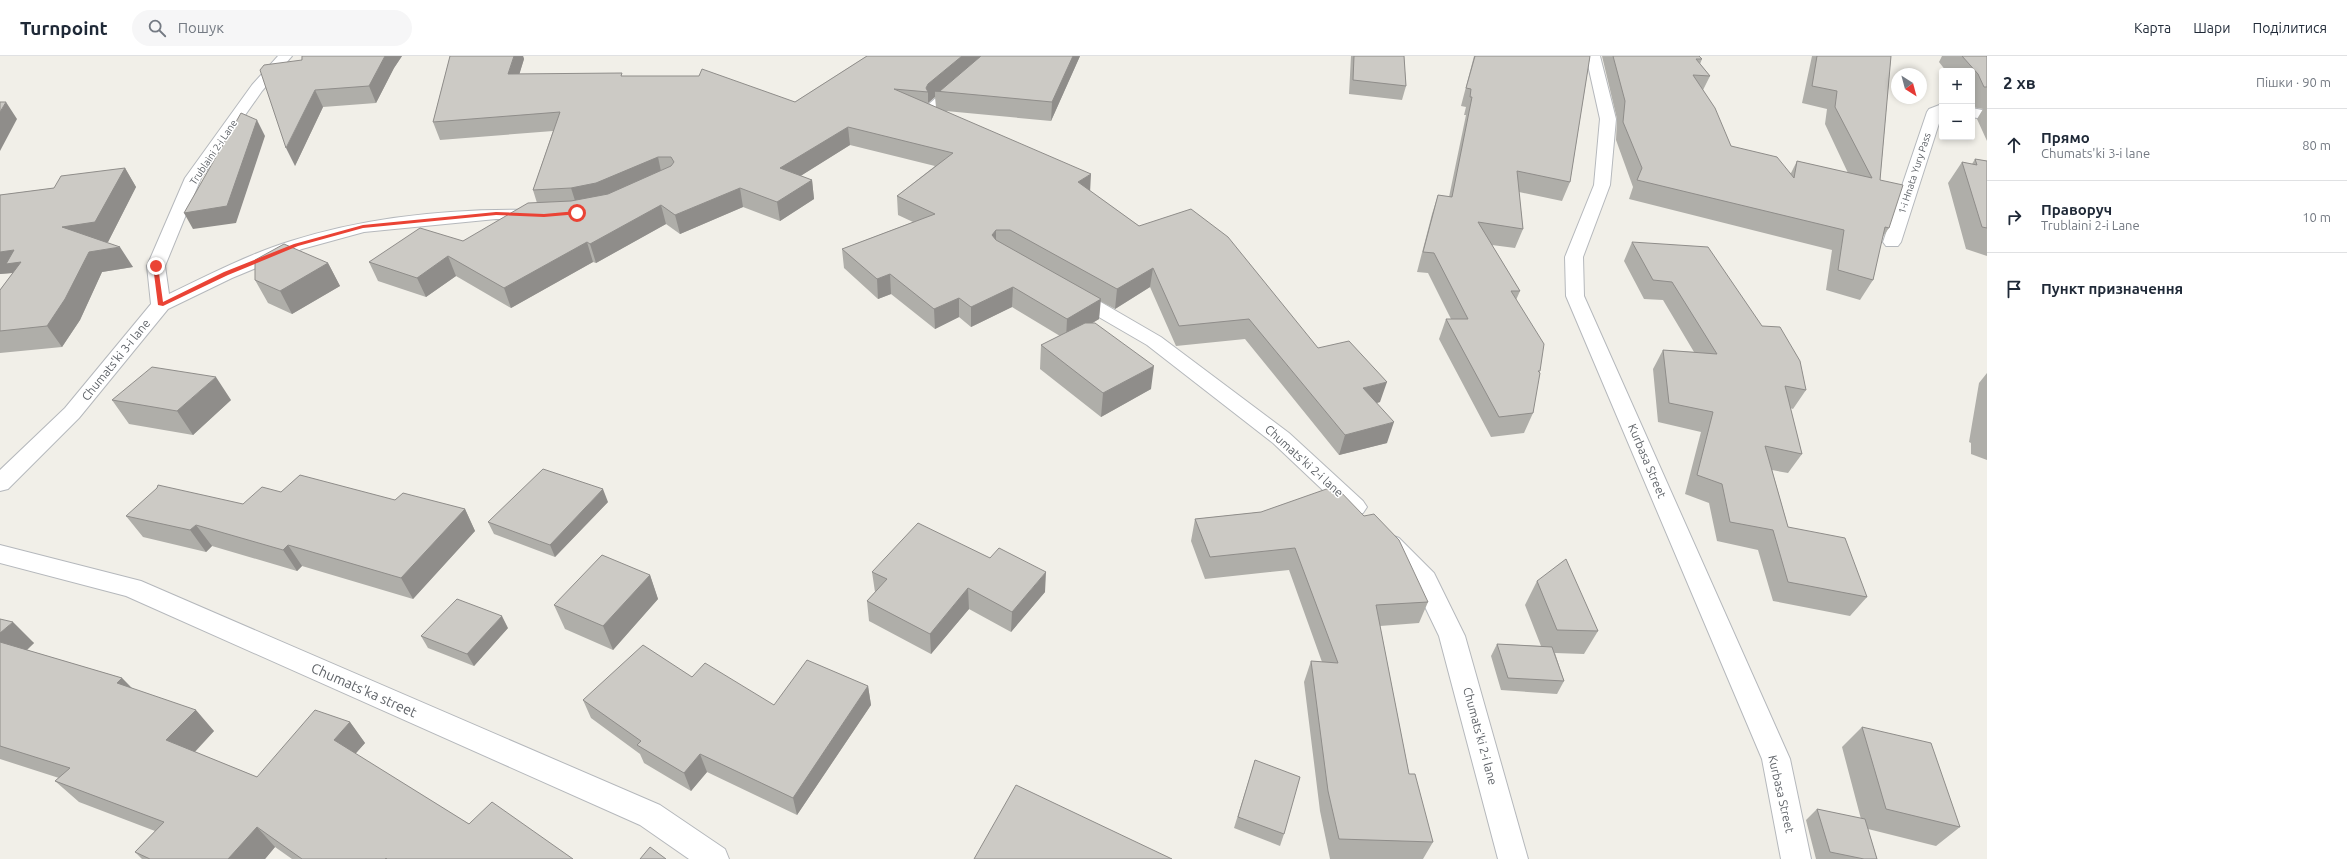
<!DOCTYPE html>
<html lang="uk">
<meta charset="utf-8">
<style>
:root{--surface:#fff;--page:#f6f6f7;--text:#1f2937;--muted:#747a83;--line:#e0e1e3}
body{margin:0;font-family:Ubuntu,sans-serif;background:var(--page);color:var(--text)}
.controls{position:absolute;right:12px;top:12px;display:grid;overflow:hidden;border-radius:4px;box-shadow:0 2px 6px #0003}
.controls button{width:36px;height:36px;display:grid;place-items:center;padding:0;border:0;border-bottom:1px solid var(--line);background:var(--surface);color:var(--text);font:20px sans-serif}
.compass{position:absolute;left:1891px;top:12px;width:36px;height:36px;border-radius:50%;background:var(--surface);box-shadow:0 2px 6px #0003;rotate:144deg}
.stop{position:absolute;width:12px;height:12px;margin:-9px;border:3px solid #ea4335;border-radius:50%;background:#fff}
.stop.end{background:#ea4335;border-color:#fff;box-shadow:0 1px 4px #0008}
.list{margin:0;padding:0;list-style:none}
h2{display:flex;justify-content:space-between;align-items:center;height:52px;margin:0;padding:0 16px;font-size:17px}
h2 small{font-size:13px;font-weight:400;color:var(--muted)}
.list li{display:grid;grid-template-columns:26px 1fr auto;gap:12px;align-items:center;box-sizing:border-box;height:72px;padding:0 16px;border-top:1px solid var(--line)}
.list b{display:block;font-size:15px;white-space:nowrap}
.list p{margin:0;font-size:13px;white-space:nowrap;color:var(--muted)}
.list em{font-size:13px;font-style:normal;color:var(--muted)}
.icon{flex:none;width:22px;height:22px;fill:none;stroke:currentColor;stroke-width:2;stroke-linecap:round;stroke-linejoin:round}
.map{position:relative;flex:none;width:1987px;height:803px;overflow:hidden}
header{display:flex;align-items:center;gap:24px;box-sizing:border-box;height:56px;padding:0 20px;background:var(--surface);border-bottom:1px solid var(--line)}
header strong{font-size:19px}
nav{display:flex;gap:22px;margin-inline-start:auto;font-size:14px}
.search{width:280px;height:36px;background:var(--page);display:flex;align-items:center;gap:10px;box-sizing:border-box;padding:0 14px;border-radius:22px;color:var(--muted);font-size:15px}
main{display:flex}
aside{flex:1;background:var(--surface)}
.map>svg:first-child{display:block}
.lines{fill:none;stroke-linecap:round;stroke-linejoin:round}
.minor-casing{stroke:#b5b8bc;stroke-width:2}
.minor{fill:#fff;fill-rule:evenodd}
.wall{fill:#afaea9;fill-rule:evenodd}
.shaded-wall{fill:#8f8d8a}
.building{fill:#cccac5;stroke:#8f8d8a}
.route{fill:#ea4335}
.labels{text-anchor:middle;stroke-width:3;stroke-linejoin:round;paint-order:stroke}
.far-street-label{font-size:10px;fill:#5f6368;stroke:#fff}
.street-label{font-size:12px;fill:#5f6368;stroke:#fff}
.near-street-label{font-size:14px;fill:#5f6368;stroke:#fff}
</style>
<header>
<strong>Turnpoint</strong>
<div class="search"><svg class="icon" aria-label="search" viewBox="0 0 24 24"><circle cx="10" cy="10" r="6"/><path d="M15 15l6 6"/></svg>Пошук</div>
<nav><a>Карта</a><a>Шари</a><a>Поділитися</a></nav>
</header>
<main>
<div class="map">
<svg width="1987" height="803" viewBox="0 0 1987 803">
<rect width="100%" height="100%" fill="#f1efe8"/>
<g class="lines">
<g class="minor-casing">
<path id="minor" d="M278,0h14l-30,35 -61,87 -36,88 4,28c39,-19 80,-40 122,-53 79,-25 165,-33 248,-31l6,1 2,4 -2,4 -6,1 -43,-1 -132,13 -62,17 -70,29 -64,31 -89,109 -71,71 -8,2v-21l65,-62 86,-104 -4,-38 38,-88 67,-93z
M985,0h15l-60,53h-10l-2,-3 2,-3z
M1586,0h14l16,63 -6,66 -27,72 1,39 206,463 21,100h-30l-19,-100 -196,-463 -1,-39 29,-72 6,-66z
M1942,48v10l-41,128 -3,4h-12l-3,-4 44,-130 2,-3z
M1972,52l15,3v9l-15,-3z
M1073,232l7,2 81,47 128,96 74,68 4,6 -4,6 -8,2 -8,-2 -74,-70 -126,-98 -81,-47 -2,-4 2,-4z
M1391,479l8,3 35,35 31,63 63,223h-30l-59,-223 -24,-50 -36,-42 4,-6z
M0,489l141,36 519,224 65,44 4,10h-40l-49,-34 -514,-229 -126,-33z"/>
</g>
<use href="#minor" class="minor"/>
</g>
<path class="wall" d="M302,0h100l-8,12 -18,35 -53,4 -28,59z
M450,0h73l1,3 -5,15 104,2 172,26 72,-46h213l-29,65 -105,-10 144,80 49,35 179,122 62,54 -3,1 10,40 -48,12 -94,-116 -69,7 -26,-59 -35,22 -15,-8 -1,18 -7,4 59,66 -50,28 -61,-48 1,-24 19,-9 -48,-29 -41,20 -12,-10 -24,12 -44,-35 -13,5 -34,-31 -2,-19 71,-27 -15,-7 -1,-19 38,-30 -85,-21 -50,31 12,4 2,19 -34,22 -37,-14 -63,27 -14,-10 -70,39 -3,-1 -82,46 -55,-32 -30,21 -48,-16 -9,-19 94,-21 74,-38 -4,-13 20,-59 -113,9 -7,-18zM935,41l1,10 -7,-3 -1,-1z
M1351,0h53l2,30 -4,14 -53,-6z
M1474,0h116l-20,126 -8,19 -43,-9 4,37 -8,19 -23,-3 28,46 -4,9 24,71 -1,1 -6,41 -9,20 -33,4 -52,-98 7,-20h5l-23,-46 -11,-1 15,-58 6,-19 11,2 17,-82h-2l2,-8 -5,-1z
M1602,0h97l3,3 -2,5 10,12 -7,14 28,56 60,27 6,-12 51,12 -23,-49 2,-15 -25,-6 10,-47h79l-11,124 9,48 -7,10 -9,42 -13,20 -34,-10 6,-40 -203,-51 4,-12 -17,-47 1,-21z
M1942,0h45v85l-10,-22 6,-10 -11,-2v-36h-26l-7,-9z
M1975,103l12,2v95l-21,-7 -18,-66 14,-21 10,2z
M125,112l11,19 -28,55h-2l27,25 -31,5 -22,48 -18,27 -62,6v-63l12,-16v-1l-12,1v-79l54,-7z
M1632,186l174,148 -13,19 -3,-1 12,46 -14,19 -16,-3 16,57 79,70 -17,19 -77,-15 -15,-51 -41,-9 -8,-38 -24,-9 16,-62 -43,-10 -5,-53 10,-19 31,2 -31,-52 -19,-1 -20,-38z
M328,207l12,23 -48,28 -24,-11 -13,-23z
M1987,317v87l-16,-6v-11l-2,-1 10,-59z
M112,344h119l-38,35 -64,-11z
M281,436l114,8 70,9 10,22 -62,68 -111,-33 -5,5 -85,-25 -6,6 -63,-15 -17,-21 117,-12z
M608,446l-53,55 -61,-23 -6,-12z
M1261,456l167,90 -9,21 -39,3 29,148 24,68 -10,17h-93l-10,-48 -16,-129 7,-21 11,1 -33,-92 -84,9 -14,-38 4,-22z
M872,516l173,20 -34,40 -42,-23 -38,45 -62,-33 -2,-20 8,-9z
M650,519l8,24 -45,51 -48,-21 -11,-24z
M1537,525l61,50 -14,23 -29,-1 9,28 -7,13 -56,-4 -10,-34 6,-12 44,2 -16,-41z
M0,563l34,24 -7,7 95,28 10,10 82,43 -19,21 62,25 93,-55 15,21 -10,11 114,70 104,35h-281l-17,-12 -10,12h-123l-7,-7 20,-21 -76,-29 -24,-21 4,-3 -59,-19z
M508,572l-34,38 -46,-18 -7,-12z
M692,621l82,28 94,-19 3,19 -74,110 -90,-43 -16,19 -47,-28 -4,-9 -49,-36 -8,-18z
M1862,671l98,100 -24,19 -68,-17 9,30h-61l-10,-39 11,-11 44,10 -19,-72z
M1255,704l29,74 -4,12 -46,-18z"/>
<path class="shaded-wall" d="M385,0h17l-8,12 -18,35 -7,-17z
M514,0h9l1,3 -10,33 -6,-18z
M962,0h21l-42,36 -6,-1v6l-7,6v-11l-2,-4 2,-4z
M1073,0h7l-29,65 1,-19z
M315,34l8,17 -28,59 -9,-18z
M6,46l11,17 -17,32v-39z
M257,64l8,16 -29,87 -43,6 -9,-16z
M848,71l2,18 -67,42 -3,-19z
M658,101l4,19 -85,31 -6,-19z
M125,112l11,19 -28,55 -32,4 -14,-19z
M1091,118l-1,19 -12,-11z
M812,124l2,19 -34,22 -3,-19z
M740,132l3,19 -63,27 -5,-19z
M661,149l5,19 -70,39 -6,-19z
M996,174v19l-4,-14z
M587,186l6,20 -82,46 -7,-20z
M120,191l13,20 -31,5 -22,48 -18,27 -15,-21 42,-74z
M14,194l14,20 -8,14 -8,-11 -12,1v-22z
M448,200l8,20 -30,21 -9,-19z
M328,207l12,23 -48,28 -12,-23z
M1153,212l-3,19 -35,22 2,-20z
M890,218l1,20 -13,5 -1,-20z
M1013,231l-1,20 -41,20v-20z
M959,242v19l-24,12 -1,-20z
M1101,243l-2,20 -33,20 1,-20z
M1154,310l-3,23 -50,28 2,-24z
M216,321l15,23 -38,35 -16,-24z
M1387,326l-7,20 -23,6 6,-20z
M1394,366l-7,21 -48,12 6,-20z
M603,433l5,13 -53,55 -5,-12z
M465,453l10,22 -62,68 -12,-21z
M196,469l16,21 -6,6 -16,-22z
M288,489l14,21 -5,5 -14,-21z
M1046,516l-1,20 -34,40 1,-20z
M650,519l8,24 -45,51 -10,-24z
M968,532l1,21 -38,45 -1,-20z
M502,560l6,12 -34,38 -7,-12z
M13,566l21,21 -19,18 -15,-14v-14z
M122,622l20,21 -25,-16z
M868,630l3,19 -74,110 -4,-17z
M196,654l18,21 -28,30 -20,-21z
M350,666l15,21 -16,18 -15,-21z
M700,698l7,18 -16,19 -7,-18z
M257,771l18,20 -10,12h-37z"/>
<path class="building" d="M302,0h83l-16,30 -54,4 -29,58 -26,-78 4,-5 38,-5z
M450,0h64l-6,18 114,-1 -1,3h78l3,-7 93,33 72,-46h95l-34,28 -2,4 2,4 -34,-3 197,85 -13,8 61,44 52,-17 37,28 90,111 31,-7 38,41 -24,6 31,34 -49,13 -96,-116 -70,7 -26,-58 -36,21 -107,-59h-14l-4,5 4,5 105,59 -34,20 -54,-32 -42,20 -12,-9 -25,11 -44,-35 -13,5 -35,-30 93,-35 -38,-18 56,-43 -105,-26 -68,41 32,12 -35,22 -37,-14 -65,27 -14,-10 -71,39 -3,-2 -83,46 -56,-32 -31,22 -48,-16 51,-34 43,13 65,-38 43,-2 37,-7 63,-28 3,-4 -3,-5h-13l-62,26 -25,5 -38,2 27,-78 -127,10z
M981,0h92l-21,46 -117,-11h5z
M1354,0h50l2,30 -53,-6z
M1475,0h115l-20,126 -53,-11 6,58 -45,-7 42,69h-9l33,53 -4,27h-2l2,2 -7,40 -34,4 -53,-98h22l-34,-66 -11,-1 15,-57 14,2 20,-100h-2l1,-8 -5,-1z
M1613,0h86l3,3h-6l14,17 -17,-1 22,33 16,38 46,11 17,21 3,-17 75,17 -37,-71 2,-16 -25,-5 5,-30h74l-11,124 23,5 -14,43 -4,-1 -12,53 -35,-10 6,-40 -207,-50 5,-12 -19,-46 2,-21z
M1962,0h25v31h-3l-6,-13z
M0,46h6l-6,10z
M241,57l16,7 -30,86 -43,7z
M1975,103l12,2v67l-5,-1 -20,-65 15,3z
M125,112l-30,54 -33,5 58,20 -31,5 -24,47 -18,27 -47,5v-41l21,-28 -15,2 8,-14 -14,2v-57l54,-7 7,-12z
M1632,186l76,5 54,79 18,1 20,34 6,29 -21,-4 17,68 -37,-8 23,81 57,11 22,59 -79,-15 -15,-52 -43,-8 -8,-38 -25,-9 16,-63 -44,-9 -6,-53 54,4 -45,-72 -19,-2z
M284,188l44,19 -48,28 -25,-11v-20z
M1085,267h10l59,43 -51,27 -62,-48z
M152,311l64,10 -39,34 -65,-11z
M543,413l60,20 -53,56 -62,-23z
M300,419l95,25 8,-7 62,16 -64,69 -113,-33 -5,5 -87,-25 -6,5 -64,-14 31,-28 1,-3 85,19 19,-17 19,5z
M1335,430l29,30 10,-2 25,26 29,62 -52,3 33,169h6l18,68 -94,-3 -11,-48 -17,-130 27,2 -43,-115 -85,9 -15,-38 66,-7z
M918,467l72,35 9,-10 47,24 -34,40 -44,-24 -38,46 -63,-33 20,-22 -15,-7z
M602,499l48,20 -47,51 -49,-21z
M1566,503l32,72 -41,-1 -20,-49z
M457,543l45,17 -35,38 -46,-18z
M0,563l13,3 -13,11z
M0,586l122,36 -5,5 79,27 -30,30 91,37 58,-67 35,12 -16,18 135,84 23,-22 81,57h-186l-1,-1 -1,1h-83l-45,-32 -29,32h-78l-15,-7 29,-30 -109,-41 15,-13 -70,-22z
M1497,588l55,3 12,34 -56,-3z
M643,589l49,32 13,-14 69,42 33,-45 61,26 -75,112 -93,-44 -16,19 -47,-28 4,-4 -58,-41z
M1862,671l69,16 29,84 -74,-18z
M1255,704l45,17 -16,57 -46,-17z
M1016,729l156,74h-198z
M1817,753l48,10 12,40h-13l-34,-7z
M650,791l16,12h-26z"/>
<path class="route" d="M577,155l2,3 -35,3 -48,-2 -133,13 -65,18 -70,29 -65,31 -5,-1 -5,-39 3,-2 2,2 5,36 61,-30 70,-28 69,-19 133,-13 48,2z"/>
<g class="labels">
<g class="far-street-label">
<text transform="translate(213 96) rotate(-56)" y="4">Trublaini 2-i Lane</text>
<text transform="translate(1914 117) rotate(-72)" y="4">1-i Hnata Yury Pass</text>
</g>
<g class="street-label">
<text transform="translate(116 304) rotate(-51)" y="4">Chumats'ki 3-i lane</text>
<text transform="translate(1304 405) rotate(42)" y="4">Chumats'ki 2-i lane</text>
<text transform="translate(1647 405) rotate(67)" y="4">Kurbasa Street</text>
<text transform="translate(1480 680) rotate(75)" y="4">Chumats'ki 2-i lane</text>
<text transform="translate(1781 738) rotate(77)" y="4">Kurbasa Street</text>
</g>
<g class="near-street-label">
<text transform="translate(364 634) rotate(24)" y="5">Chumats'ka street</text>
</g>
</g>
</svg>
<div class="controls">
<button>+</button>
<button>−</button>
</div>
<svg class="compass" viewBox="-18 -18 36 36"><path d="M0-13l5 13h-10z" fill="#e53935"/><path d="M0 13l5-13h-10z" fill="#747a83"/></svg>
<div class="stop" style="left:577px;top:157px"></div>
<div class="stop end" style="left:156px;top:210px"></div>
</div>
<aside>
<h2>2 хв<small>Пішки · 90 m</small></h2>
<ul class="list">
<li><svg class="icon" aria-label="ahead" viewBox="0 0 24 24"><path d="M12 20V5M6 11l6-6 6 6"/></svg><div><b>Прямо</b><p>Chumats'ki 3-i lane</p></div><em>80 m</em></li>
<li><svg class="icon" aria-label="right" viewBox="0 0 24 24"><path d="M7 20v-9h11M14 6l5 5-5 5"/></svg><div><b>Праворуч</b><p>Trublaini 2-i Lane</p></div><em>10 m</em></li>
<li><svg class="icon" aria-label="arrive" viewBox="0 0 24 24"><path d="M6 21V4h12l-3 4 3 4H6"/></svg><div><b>Пункт призначення</b></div></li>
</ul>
</aside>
</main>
